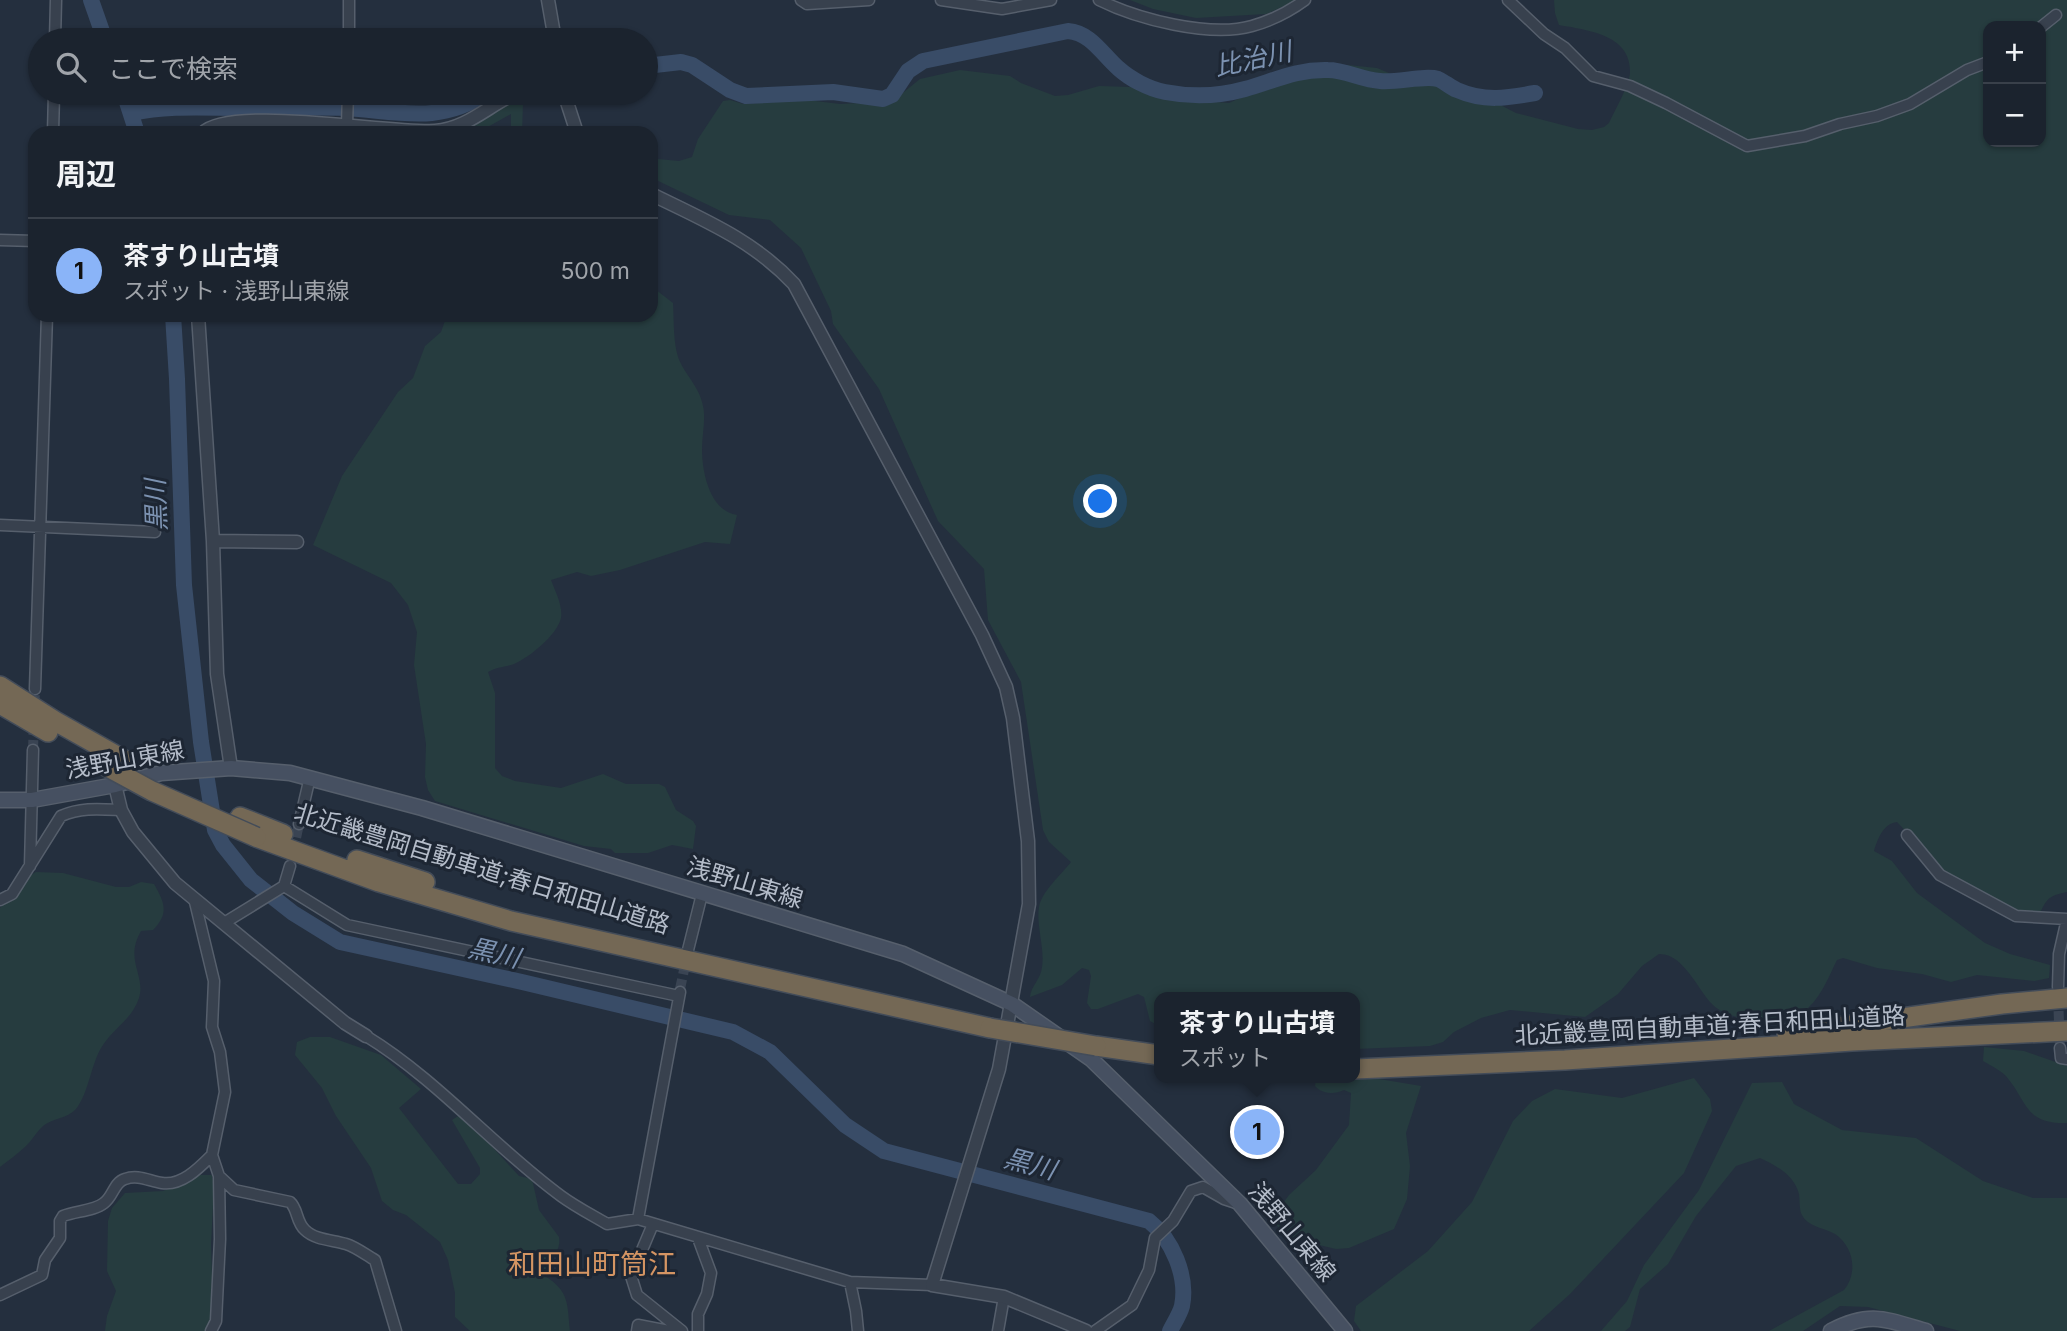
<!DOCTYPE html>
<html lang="ja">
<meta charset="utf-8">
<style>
:root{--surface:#1b232e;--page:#242b36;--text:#f1f3f6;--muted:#a0a4aa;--line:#39404a;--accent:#8ab4f8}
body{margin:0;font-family:Inter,"Noto Sans JP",sans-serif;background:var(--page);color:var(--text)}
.controls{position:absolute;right:21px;top:21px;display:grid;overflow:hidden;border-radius:14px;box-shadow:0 2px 5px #0004}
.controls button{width:63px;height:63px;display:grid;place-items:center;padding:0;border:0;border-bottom:2px solid var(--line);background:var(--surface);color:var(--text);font:35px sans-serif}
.you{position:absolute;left:1101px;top:502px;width:24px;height:24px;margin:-18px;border:5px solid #fff;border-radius:50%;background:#1a73e8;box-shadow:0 0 0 10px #1a73e833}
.badge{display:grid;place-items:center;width:46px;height:46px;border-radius:50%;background:var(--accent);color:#111;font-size:23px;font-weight:700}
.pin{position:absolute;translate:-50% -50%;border:4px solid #fff;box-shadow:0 2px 7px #0006}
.popup{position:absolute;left:1154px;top:992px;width:206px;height:91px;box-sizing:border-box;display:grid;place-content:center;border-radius:14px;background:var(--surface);filter:drop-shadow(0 2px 5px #0005);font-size:23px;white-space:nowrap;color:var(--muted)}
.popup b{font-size:26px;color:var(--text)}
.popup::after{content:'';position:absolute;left:50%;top:100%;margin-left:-14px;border:14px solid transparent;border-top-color:var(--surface)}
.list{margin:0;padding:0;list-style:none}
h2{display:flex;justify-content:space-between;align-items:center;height:91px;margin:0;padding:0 28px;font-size:30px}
h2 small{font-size:23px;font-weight:400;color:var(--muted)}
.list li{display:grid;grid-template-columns:46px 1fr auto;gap:21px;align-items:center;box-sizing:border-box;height:105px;padding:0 28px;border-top:2px solid var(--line)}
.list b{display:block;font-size:26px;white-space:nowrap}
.list p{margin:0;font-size:23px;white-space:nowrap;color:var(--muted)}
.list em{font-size:23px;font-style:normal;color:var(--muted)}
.icon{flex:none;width:38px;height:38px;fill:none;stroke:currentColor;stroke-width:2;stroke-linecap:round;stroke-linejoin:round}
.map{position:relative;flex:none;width:2067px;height:1331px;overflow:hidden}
.search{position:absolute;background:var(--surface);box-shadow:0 2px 5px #0004;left:28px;top:28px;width:630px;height:77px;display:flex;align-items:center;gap:18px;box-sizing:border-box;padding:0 24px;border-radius:38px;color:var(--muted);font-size:26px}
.panel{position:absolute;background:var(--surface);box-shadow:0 2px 5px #0004;left:28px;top:126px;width:630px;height:196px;border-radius:21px}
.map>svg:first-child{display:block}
.green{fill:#263c3f;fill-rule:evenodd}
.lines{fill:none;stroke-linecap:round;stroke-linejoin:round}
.river{stroke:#394c67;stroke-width:16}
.minor-tunnel{stroke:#3a4453;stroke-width:10;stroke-dasharray:10 5;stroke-linecap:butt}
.minor-casing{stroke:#565f6c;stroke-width:13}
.tertiary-casing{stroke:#565f6c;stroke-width:15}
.secondary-casing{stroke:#565f6c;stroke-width:17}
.motorway-casing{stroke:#434c59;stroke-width:22}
.minor{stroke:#38414e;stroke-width:10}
.tertiary{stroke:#38414e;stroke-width:12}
.secondary{stroke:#465061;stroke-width:14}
.motorway{stroke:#746855;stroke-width:19}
.motorway-bridge-casing{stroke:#434c59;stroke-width:22;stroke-linecap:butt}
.motorway-bridge{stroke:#746855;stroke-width:19}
.labels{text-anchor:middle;stroke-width:6;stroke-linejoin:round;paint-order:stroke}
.street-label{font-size:24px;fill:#b4bcc9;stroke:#1d2633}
.water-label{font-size:26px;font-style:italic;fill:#7c92b1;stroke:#1d2633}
.quarter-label{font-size:28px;fill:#d59563;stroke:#1d2633}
</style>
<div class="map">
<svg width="2067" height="1331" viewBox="0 0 2067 1331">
<rect width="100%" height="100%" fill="#242f3e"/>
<path class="green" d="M1130,0h168l-32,14 -70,4 -43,-9z
M1554,0h513v892c-20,4 -20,7 -29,25l-12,3 -68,-34 -61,-64c-14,2 -19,16 -23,29l18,10 25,32 68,50 25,11 40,11 -1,13 -15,3 -57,-6 -26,7 -29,-8 -45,-6 -34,-10 -6,2c-8,16 -15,35 -28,47 -19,19 -78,17 -97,-3 -14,-14 -29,-51 -53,-50l-17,12 -24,28 -33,23 -75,-7 -29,8 -27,14 -11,10 -13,4 -75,3v-52h-196v29l-9,-5 -6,-24 -6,-3 -40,15h-7l-4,-6 4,-27 -2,-6 -7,-2 -20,17 -32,12c1,-11 11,-18 12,-30 3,-19 -6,-41 -3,-60 3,-16 22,-32 32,-45l-22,-20 -6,-12 -22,-148 -33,-62 -4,-51 -46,-48 -59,-132 -46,-65 -2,-13 -30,-63 -31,-28 -41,-5 -77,-37v-7l6,-12 21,2 13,-4 6,-18 25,-38 7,-1 13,4 64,-4 33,4 40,-2 19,-6 21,-17 40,-9 50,6 11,7 34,13 13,-1 31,-9 30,1 20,2 18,9 62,5 60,-27 37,-11h22l29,3 19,8h27l21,3 31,13 41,21 62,16 14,1 12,-3 5,-4c6,-13 21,-39 21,-51 1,-38 -44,-42 -71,-47l-4,-12zM1988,26h53v116h-53z
M523,103l-1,30h-11v-19l-34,19h-25l52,-29z
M651,286l22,17c1,17 0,38 5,54 6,17 22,30 25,49 3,13 -1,29 -1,43 0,24 8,62 35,66l-7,29 -25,-2 -85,28 -29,6 -14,-4 -26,8c4,11 12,25 10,38 -4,17 -31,39 -47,46 -9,3 -18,3 -26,8l7,21v75l7,8 13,5 46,7 42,-14 23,10h33l6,3 11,23 17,11 3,5 -3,23 -21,-4 -24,8h-33l-4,-4 -27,-3 -149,-45 -7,-11 -3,-13 1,-33 -12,-79 3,-33 -9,-27 -17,-22 -78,-38 29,-69 56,-84 15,-14 12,-32 16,-14 6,-17h204z
M36,872l27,1 53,14h13l12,-5 13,2c11,19 15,30 -1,46l-12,1c-17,29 5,44 -2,67 -7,21 -24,29 -36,47 -12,17 -14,48 -27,64 -9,10 -24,9 -33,17 -7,6 -11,15 -18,21 -8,7 -17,14 -25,20v-259l24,-29z
M310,1037h20l51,18 40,34 -22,19 59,76h13l9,-10v-6l-28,-48 6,-4 7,1 54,59 13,3 7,31 20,27c3,18 -14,21 -14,39 25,16 22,28 25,55h-100l-15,-14v-24l-7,-33 -8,-18 -34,-27 -13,-5 -11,-9 -11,-33 -35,-52 -14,-28 -27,-33 2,-13z
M1984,1047l40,4 43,15v57c-43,1 -39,-21 -61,-47 -6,-6 -16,-11 -23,-15z
M1355,1075l66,11 -15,47 4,33 -3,33 -13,30 -45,19 -13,1 -42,-10 -11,-6 -8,-10 3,-13 11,-15 27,-25 33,-45 2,-32 -7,-3c-9,4 -21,5 -29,-4l1,-8h39z
M1694,1078l16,21 2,12 -28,62 -114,121 -41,37h-168l-7,-10 2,-15 72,-55 44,-49 41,-81 19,-20 23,-12 67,9z
M1782,1082l12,22 48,26 74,8 67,43 50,17h34v133h-107l-92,-24 -28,-1 -37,25h-34l75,-41c14,-17 10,-43 -9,-56 -10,-6 -27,-7 -33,-19 -3,-5 -2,-15 -3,-21 -5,-19 -22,-28 -39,-36l-24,8 -40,50 -28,48 -28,25 -10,38 -5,4h-24l26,-30 17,-36 55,-75 53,-107z
M200,1175h12l2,12 -3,57 1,31 5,26 -9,30h-103l2,-15 9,-25 -9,-20 1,-50 4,-13 13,-15 38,-2z"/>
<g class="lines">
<path class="river" d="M91,0l14,40
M646,66l35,-4 11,3 38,25 16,6 87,-4 50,7 9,-4 16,-24 15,-10 145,-30c23,2 34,23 50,37 12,11 31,21 47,24 26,5 55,4 80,-3 29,-8 51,-20 83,-19 17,0 34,10 52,11 16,2 45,-6 58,-2 7,3 12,8 19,11 27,12 50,8 78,3
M124,93l13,40
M132,113c36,-8 75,-5 112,-5 34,0 68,-1 102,0 51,3 94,17 140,-15
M173,315l4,64 7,206 17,157 14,88 8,15 28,35 42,33 47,29 182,40 211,50 37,20 75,73 39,26 265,70c23,18 39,55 33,85 -2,8 -8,17 -12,25"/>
<path class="minor-tunnel" d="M33,750l2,-61
M293,852l6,-28
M680,989l7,-33
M2058,996l2,52"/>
<g class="minor-casing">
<path id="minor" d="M801,0l6,4 62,-4
M941,0l61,9 49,-9
M1099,0c38,19 111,38 153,26 18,-5 38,-15 53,-26
M1508,0l36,34 21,14 28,28 37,10 36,17 81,43 58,-10 35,-12 37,-8 33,-12 57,-34 21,-8
M2041,27l15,-12
M55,40l1,-40
M349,40v-40
M347,124l1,-31
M53,133l1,-40
M0,240l35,1
M0,525l155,7
M35,689l12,-374
M299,824l11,-47
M1907,835l33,40 76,41 51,3
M30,866l3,-116
M284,886l63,39 332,71
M0,900l12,-6 49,-78c20,-9 39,-7 60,-6
M195,902l19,79 -2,46 8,25 5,40 -13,63 7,21 1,63 -4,82 -5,10
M224,923l60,-37 6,-20
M688,950l14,-56
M2058,987l1,-33 8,-35
M366,1036c72,44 128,111 195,160 15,11 31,19 46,28l31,-5 212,63 82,3
M2060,1048l1,10 6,1
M219,1176l15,14 56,12c8,7 6,20 15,28 10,10 28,10 41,14 10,3 20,11 29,16l21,71
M638,1219l42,-227
M653,1224l-22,52 6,19 45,36
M698,1238l13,35 -4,21 -9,20v17
M850,1282l6,29 2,20
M0,1295l42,-20 3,-15 15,-22v-17l3,-5c12,-5 31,-5 41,-13 9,-6 10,-21 21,-24 13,-5 24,2 37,4 20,3 37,-15 50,-28
M637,1331l1,-6 31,6
M998,1331l6,-34
M1095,1331l37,-26 17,-35 6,-32 18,-17 18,-30 12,-4 21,12 15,5"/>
</g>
<g class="tertiary-casing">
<path id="tertiary" d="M548,0l7,40
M564,93l13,40
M203,133c26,-28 188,1 232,-2 31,-2 53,-25 81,-38
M651,194c53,26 102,46 143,90l188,351 24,52 7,31 15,123 1,63 -30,165 -67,216 72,12 82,34
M198,315l15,226 4,133 14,94
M213,541l84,1
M115,785l6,25 12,22 42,51 170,140 21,13"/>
</g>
<g class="secondary-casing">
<path id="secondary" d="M0,800h32l83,-15 46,-12 70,-5 59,5 132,35 481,146 109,50 79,55 149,145 105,127
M1831,1331c39,-20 54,-12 95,0"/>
</g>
<g class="motorway-casing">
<path id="motorway" d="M0,686l55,35 71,40
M0,704l48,28
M240,817l43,17
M256,837l123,45 132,39 479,107
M357,860l68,22
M1787,1034l215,-30 65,-6
M1096,1046l63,9
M1355,1069l210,-9 287,-19 215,-10"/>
</g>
<use href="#minor" class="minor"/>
<use href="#tertiary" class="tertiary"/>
<use href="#secondary" class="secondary"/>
<use href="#motorway" class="motorway"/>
<g class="motorway-bridge-casing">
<path id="motorway-bridge" d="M104,765l48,26 104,46
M990,1028l106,18"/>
</g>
<use href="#motorway-bridge" class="motorway-bridge"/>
</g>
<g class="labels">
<g class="street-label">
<text transform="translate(125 760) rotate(-10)" y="8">浅野山東線</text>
<text transform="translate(482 869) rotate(17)" y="8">北近畿豊岡自動車道;春日和田山道路</text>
<text transform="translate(745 883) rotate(17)" y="8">浅野山東線</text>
<text transform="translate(1710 1026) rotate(-3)" y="8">北近畿豊岡自動車道;春日和田山道路</text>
<text transform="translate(1292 1232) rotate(50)" y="8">浅野山東線</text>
</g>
<g class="water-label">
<text transform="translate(1253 59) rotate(-12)" y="9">比治川</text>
<text transform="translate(156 505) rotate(-92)" y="9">黒川</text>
<text transform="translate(494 953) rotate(13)" y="9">黒川</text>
<text transform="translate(1030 1164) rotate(15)" y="9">黒川</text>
</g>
<g class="quarter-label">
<text x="592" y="1274">和田山町筒江</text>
</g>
</g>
</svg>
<div class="controls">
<button>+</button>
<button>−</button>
</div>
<div class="you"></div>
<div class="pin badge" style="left:1257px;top:1132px">1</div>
<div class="popup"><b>茶すり山古墳</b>スポット</div>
<div class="search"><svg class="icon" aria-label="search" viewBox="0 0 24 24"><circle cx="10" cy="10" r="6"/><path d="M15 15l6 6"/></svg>ここで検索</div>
<section class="panel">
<h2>周辺<small></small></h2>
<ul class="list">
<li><span class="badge">1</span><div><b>茶すり山古墳</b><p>スポット · 浅野山東線</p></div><em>500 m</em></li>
</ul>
</section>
</div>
